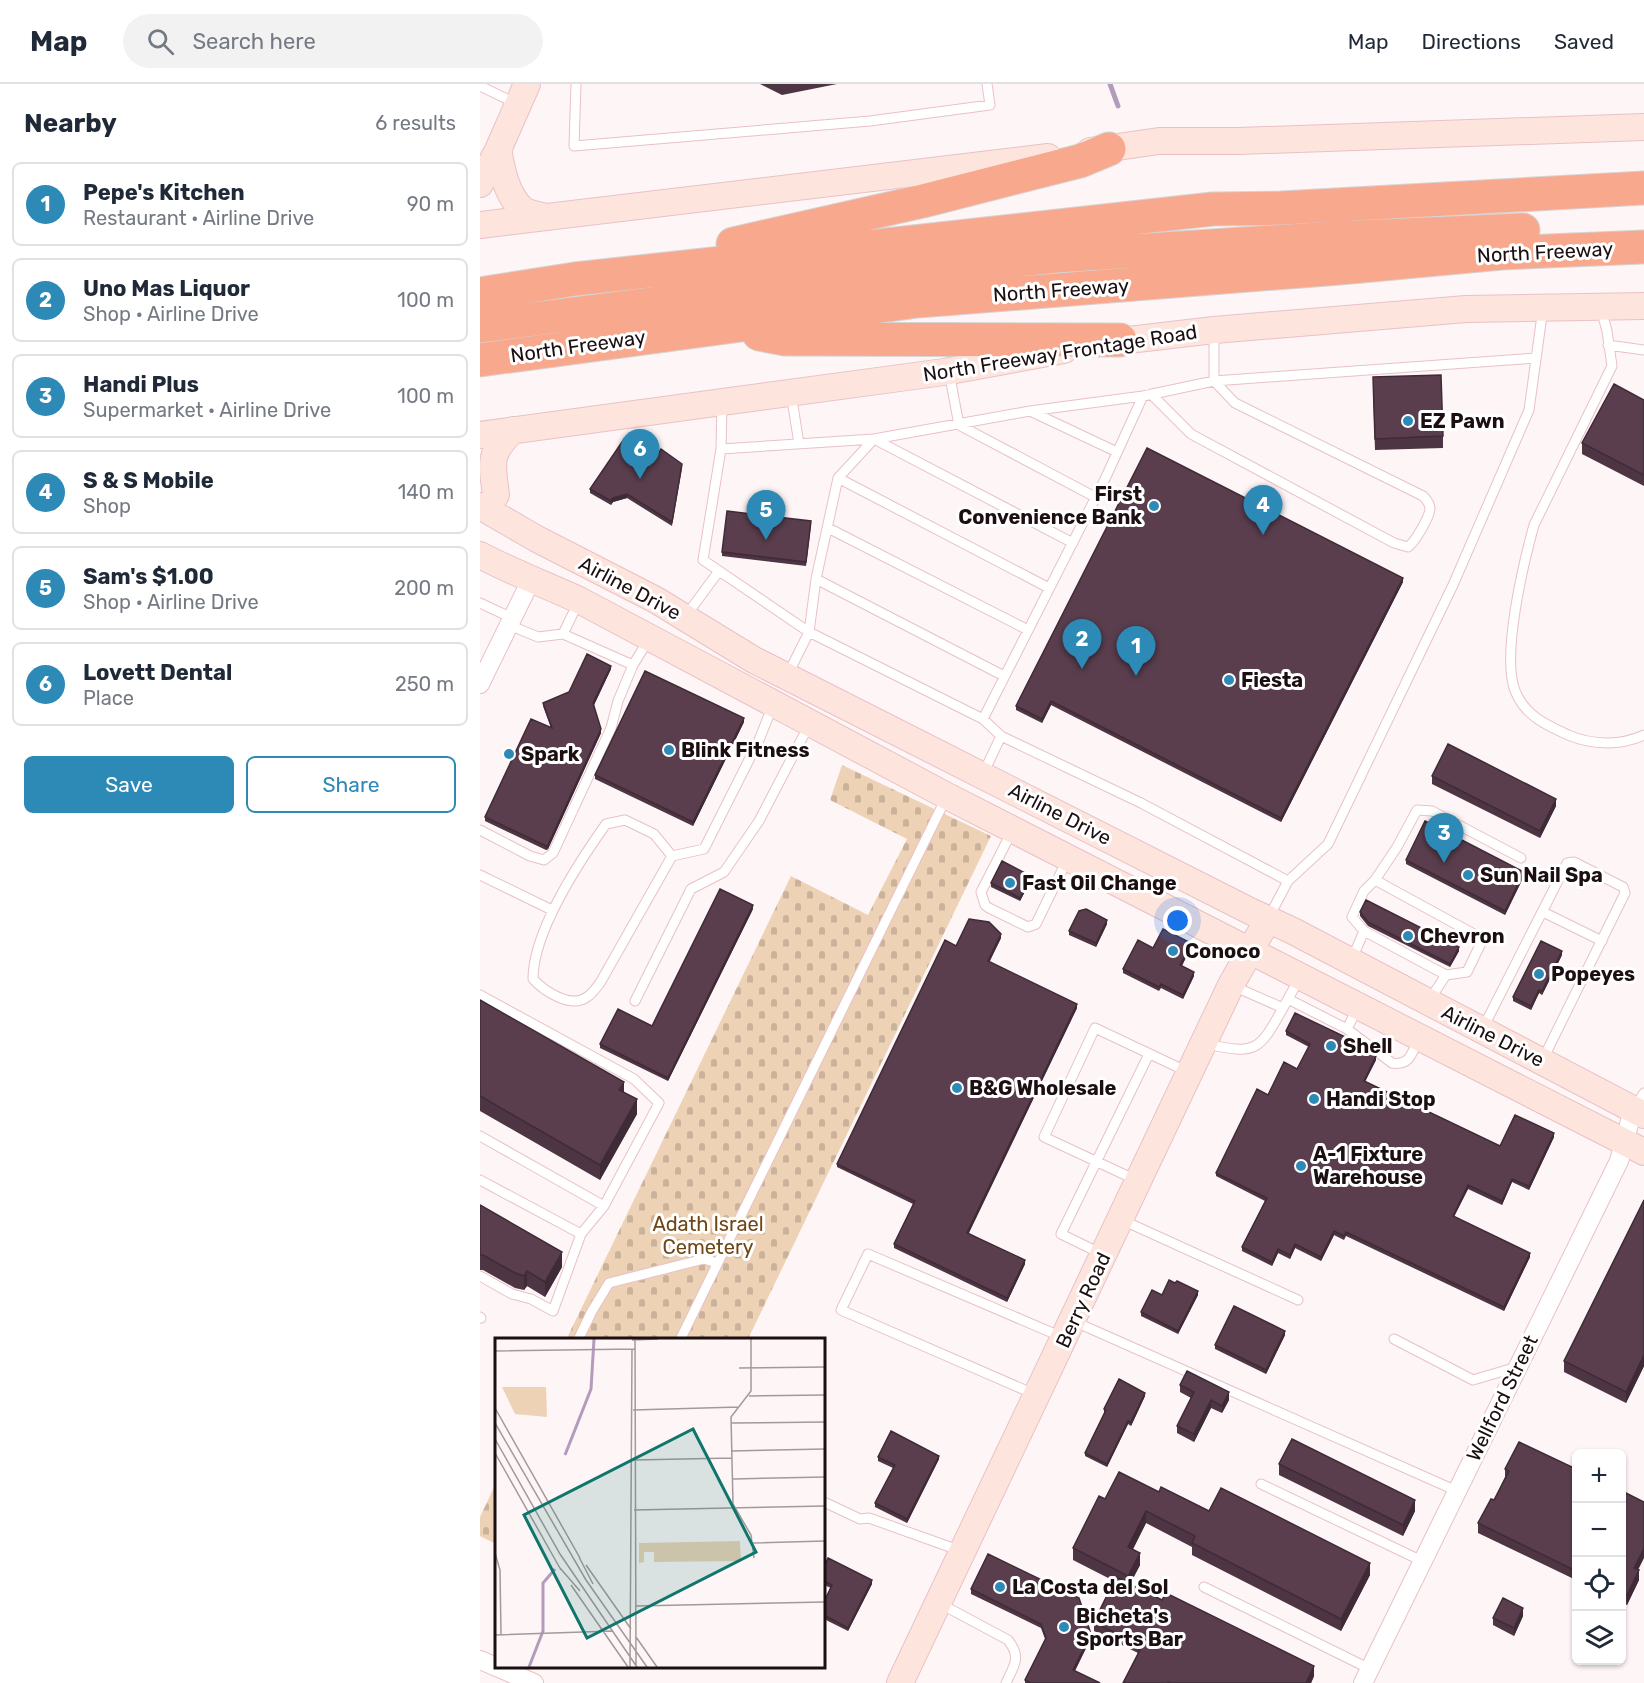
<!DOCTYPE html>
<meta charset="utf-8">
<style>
:root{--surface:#fff;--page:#f2f2f3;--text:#1f2937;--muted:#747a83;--line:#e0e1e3;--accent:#2d89b6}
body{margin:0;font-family:Rubik,sans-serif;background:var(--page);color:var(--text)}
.controls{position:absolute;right:18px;bottom:18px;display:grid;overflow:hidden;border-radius:9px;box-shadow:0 2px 4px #0004}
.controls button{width:54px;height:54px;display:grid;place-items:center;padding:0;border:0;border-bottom:2px solid var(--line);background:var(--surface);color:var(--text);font:30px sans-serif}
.you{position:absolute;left:698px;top:837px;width:21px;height:21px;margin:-15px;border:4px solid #fff;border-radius:50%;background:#1a73e8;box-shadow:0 0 0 9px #1a73e833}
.badge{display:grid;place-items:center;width:39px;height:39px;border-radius:50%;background:var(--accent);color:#fff;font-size:20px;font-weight:700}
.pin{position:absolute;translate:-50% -50px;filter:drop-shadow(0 2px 3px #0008)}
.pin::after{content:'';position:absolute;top:32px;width:21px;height:18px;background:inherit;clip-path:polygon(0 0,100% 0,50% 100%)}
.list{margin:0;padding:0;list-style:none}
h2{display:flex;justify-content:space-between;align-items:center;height:78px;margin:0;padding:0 24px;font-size:26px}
h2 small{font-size:20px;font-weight:400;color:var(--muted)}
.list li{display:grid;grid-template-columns:39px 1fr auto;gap:18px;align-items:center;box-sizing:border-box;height:84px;margin:0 12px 12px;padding:0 12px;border:2px solid var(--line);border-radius:9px}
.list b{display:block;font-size:22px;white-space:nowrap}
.list p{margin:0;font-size:20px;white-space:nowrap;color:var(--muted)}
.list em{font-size:20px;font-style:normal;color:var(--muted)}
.actions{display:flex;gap:12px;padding:18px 24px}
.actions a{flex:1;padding:14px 0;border:2px solid var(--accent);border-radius:9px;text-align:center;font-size:21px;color:var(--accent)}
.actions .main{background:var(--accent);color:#fff}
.icon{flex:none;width:33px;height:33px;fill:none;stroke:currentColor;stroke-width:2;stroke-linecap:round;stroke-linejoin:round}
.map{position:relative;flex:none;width:1164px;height:1599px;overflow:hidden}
header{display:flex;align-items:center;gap:36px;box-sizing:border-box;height:84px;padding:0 30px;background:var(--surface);border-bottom:2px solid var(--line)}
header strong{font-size:28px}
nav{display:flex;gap:33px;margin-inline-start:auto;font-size:21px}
.search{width:420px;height:54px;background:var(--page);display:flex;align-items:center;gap:15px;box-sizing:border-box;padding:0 21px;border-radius:33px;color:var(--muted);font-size:22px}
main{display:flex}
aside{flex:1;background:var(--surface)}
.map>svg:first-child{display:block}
.cemetery{fill:url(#cemetery-stones)}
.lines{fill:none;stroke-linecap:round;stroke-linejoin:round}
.stream{stroke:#b29bbb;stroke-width:5}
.lane-casing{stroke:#e9c1c5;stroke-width:11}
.street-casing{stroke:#e9c1c5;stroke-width:20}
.secondary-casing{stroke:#e9c1c5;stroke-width:28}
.highway-casing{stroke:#d6d4d4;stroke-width:35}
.lane{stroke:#fff;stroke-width:9}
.street{stroke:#fff;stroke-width:18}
.secondary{stroke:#fde5dd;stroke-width:26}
.highway{stroke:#f7a88d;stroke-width:33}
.wall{fill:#4d3543}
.shaded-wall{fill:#3f2b37}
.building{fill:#5a3e4e;stroke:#3f2b37;stroke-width:1.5}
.poi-dot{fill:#2d89b6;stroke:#fff;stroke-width:2}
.labels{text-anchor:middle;stroke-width:6;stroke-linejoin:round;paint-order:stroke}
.street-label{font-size:20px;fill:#1c0f11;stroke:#fff}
.poi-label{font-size:20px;font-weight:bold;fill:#1c0f11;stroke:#fff;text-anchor:start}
.park-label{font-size:20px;fill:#6e4716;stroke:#fff}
.inset-river{fill:none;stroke:#b29bbb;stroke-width:3}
.inset-road{fill:none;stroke:#a4999a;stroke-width:1.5}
.view{fill:#0f766e;fill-opacity:0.15;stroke:#0f766e;stroke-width:3}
.inset-edge{fill:none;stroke:#1c0f11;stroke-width:3}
</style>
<header>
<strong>Map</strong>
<div class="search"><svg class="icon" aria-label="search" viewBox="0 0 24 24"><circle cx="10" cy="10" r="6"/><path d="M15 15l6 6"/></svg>Search here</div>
<nav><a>Map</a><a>Directions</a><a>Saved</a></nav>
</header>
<main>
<aside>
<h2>Nearby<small>6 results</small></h2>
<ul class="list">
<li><span class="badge">1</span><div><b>Pepe's Kitchen</b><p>Restaurant · Airline Drive</p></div><em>90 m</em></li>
<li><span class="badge">2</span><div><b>Uno Mas Liquor</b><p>Shop · Airline Drive</p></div><em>100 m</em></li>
<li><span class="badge">3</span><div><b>Handi Plus</b><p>Supermarket · Airline Drive</p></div><em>100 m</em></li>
<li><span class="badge">4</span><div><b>S &amp; S Mobile</b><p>Shop</p></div><em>140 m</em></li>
<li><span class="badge">5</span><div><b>Sam's $1.00</b><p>Shop · Airline Drive</p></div><em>200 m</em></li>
<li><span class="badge">6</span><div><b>Lovett Dental</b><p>Place</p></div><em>250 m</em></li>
</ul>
<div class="actions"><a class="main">Save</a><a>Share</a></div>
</aside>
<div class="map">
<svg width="1164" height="1599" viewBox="0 0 1164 1599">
<defs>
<pattern id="cemetery-stones" width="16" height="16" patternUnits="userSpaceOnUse" patternTransform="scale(1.5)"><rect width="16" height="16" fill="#edd2b6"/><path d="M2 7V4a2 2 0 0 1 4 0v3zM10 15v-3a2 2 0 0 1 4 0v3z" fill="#cbb39b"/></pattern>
</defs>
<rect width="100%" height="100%" fill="#fef5f6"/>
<path class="cemetery" d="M362,681l149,71 -243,503 -182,1 225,-464 77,39 39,-76 -77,-39z
M16,1399v61l-16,-8v-19z"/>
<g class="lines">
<path class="stream" d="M630,0l8,22"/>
<g class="lane-casing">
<path id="lane" d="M96,0l-2,62 296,-25 120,-16 -3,-21
M0,2l37,18
M1121,225l6,22 5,35 -78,159c-10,36 -34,134 -18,168 10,23 30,32 52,42 24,10 52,11 76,0
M1128,261l36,5
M469,288l10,53 136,72
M311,309l8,51
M671,310l40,40 203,109 14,4c7,-5 21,-29 22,-38 0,-5 -3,-9 -7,-13l-188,-93 -21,-22v-48
M242,321l-1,44 -18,111 106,72 174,87 18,17 140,67 147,78
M550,327l87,41
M394,355l199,104
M241,365l153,-10 156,-28 113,-15 71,-15 322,-23
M358,394l211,110
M348,444l200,102
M336,495l188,97
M0,519l32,15
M205,533l34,-46
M29,541l29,12 25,-3 70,31 16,-26
M83,550l15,-31
M307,592l22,-44 7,-53 22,-101 36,-39
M503,635l122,-240 38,-83
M503,690l18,-38
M0,746l50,26 14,4 9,-7 58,-125 7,-27 15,-36
M535,750l-8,7 -26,51 4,13 4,3 39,19 8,-3 31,-64
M192,772l-18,-22 -29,-14 -19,4c-27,38 -73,108 -73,155 11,12 38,30 54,18 5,-3 9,-9 13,-14l72,-127 32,-7 55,-109 14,-35
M0,791l72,35
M895,796l108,59 -16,33 -21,3 -18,27
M1063,828l59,29
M789,833l19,-36 40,-37 125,-259 76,-175 14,-102
M884,847l-12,-14 12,-26 11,-11 22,-33 20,-37 15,1 89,47
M872,875l12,-28 82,44
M753,902l50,22 16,-29
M0,911l154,84 25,24 -55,103 -23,28 -101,-54
M808,915l59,30 11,-22
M155,917l56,-112 33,-17 35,-51 50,-96
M1003,944l84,-165 7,-1 49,25 2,6 -82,166
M867,945l45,34c19,3 20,-11 27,-26
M727,960c49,11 52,7 76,-36
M1154,1024l10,-15
M0,1052l124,70
M656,1096l-92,-43 51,-109 93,44
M642,1136l176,80
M622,1170l-41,-20 88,-180
M0,1192l32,18 19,5 22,12 28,-77
M0,1233l1,1
M593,1237l384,170
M914,1255l79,41 44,-13
M98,1256l14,-29 17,-28 95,-24 13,4
M200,1256l266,-542
M554,1310l-193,-84 27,-56 194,83
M781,1400l161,77
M344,1418l36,17 9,-1 92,33
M724,1503l166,82
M459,1519l69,37c14,18 6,25 -2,43"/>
</g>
<g class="street-casing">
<path id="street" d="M0,600l52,-106
M0,1576l54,23
M883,1599l256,-522 14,-51"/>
</g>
<g class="secondary-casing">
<path id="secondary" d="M18,66c4,20 8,44 24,59 6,5 17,6 24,8
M610,67l69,-10h80l405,-14
M0,100l18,-34 29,-66
M0,141l568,-68
M623,259l111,-13 252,-21 178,-3
M0,351l464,-63 120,-22
M16,411c-4,-32 -8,-41 17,-65
M0,422l57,33 119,61 98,60 496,251 43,20 351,184
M0,471c32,17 66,30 99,45l368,196 697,356
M420,1599l331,-698 37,-66"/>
</g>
<g class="highway-casing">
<path id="highway" d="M253,160l190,-43 157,-40 29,-12
M0,210l95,-15 638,-70 68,-1 363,-20
M0,242l415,-53 160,-17 281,-18 187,-8
M279,250l26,5 335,1
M0,276l438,-59 422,-33 162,-15 142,-6"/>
</g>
<use href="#lane" class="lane"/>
<use href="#street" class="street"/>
<use href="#secondary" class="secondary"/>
<use href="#highway" class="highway"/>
</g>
<path class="wall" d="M280,0h77l-55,11z
M893,305l70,47v12l-68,2z
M1164,316v86l-62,-32v-11z
M174,376l28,8 -10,58 -45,-28 -14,4 -2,3 -21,-12v-4z
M331,441l-5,41 -84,-10v-4z
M923,498l-122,240 -230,-117 -9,18 -26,-13v-4z
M131,585l-17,36 7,28 -53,116 -2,1 -61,-29v-4l66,-89 -8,-22v-3l26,-11z
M264,638l-51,104 -98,-47v-4z
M952,692l124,30 -16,32 -108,-54z
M926,776l118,16 -19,39 -99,-51z
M551,796l-11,21 -29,-14v-4z
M273,825l-85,172 -68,-33v-4l52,-18z
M880,828l99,39 -9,16 -82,-41 -8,-10z
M627,840l-11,23 -27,-12v-4z
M521,854l-12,24 88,46 -108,225 56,31 -18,38 -113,-54v-4l19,-40 -76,-37v-3l119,-218z
M711,863l-9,19 12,10 -11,23 -22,-11 -2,3 -36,-18v-4l30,-21z
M1082,871l-20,40 -3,-2 -8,17 -18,-9v-4z
M0,916l144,92 13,22 -37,66 -120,-69z
M806,947l90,29 -11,21 135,65 54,-9 -25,53 -17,-8 -10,23 -34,-16 -14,27 76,41 -26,54 -158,-75 -2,4 -10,-5 -13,26 -26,-13 -5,11 -12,-6 -6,13 -30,-15v-4l23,-46 -49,-25v-3l52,-78 29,-26 12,-22 -23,-12z
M1164,1116v166l-18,37 -62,-31v-11z
M0,1121l82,62 -17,30 -18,-11 -3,4 -9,-2 -32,-18h-3z
M695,1199l23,12 -20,39 -37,-18v-4z
M805,1251l-19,39 -51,-25v-4z
M700,1301l49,15 -7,13 -11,-5 -17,34 -17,-9v-7l14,-28 -11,-6z
M665,1312l-14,30 -3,-2 -21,43 -22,-11v-3l19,-40v-4z
M398,1373l61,2 -32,64 -32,-16v-4l18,-35 -15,-7z
M799,1380l136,47 -12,25 -124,-61z
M1025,1385h71v111l-98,-47v-10l16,-23 11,-23z
M1142,1407l16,79 1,10 -12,25 -5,-3z
M679,1408l211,83 -29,56 -149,-76v-8l-46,-24 -13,26 7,16 -10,19 184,92 -3,7h-188l15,-30 -44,-22v-9l20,-41 -41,-21v-12l32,-49z
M344,1483l48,17 -24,47 -24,-12v-17l7,-14 -7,-3z
M491,1505l120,49 -16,33 25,12h-75v-3l20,-41 -4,-11 -70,-34z
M1043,1532l-9,20 -21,-11v-7z"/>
<path class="shaded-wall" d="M147,410v4l-14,4 -2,3v-4l2,-3z
M923,494v4l-122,240v-4z
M131,582v3l-18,38v-4z
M571,617v4l-9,18v-4z
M264,634v4l-51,104v-4z
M121,645v4l-53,116 -2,1v-4z
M1076,715v7l-16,32v-7z
M1044,788v4l-19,39v-4z
M551,792v4l-11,21v-3z
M273,821v4l-85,172v-3z
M627,836v4l-11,23v-4z
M521,850v4l-13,27v-4z
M711,859v4l-11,22v-4z
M979,863v4l-9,16v-3z
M1082,867v4l-20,40v-4z
M714,888v4l-11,23v-4z
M1059,906v3l-8,17v-4z
M597,920v4l-110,228v-3z
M896,972v4l-12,24v-3z
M144,998v15l-5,-7z
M157,1015v15l-37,66v-15z
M1074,1049v4l-25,53v-4z
M1032,1095v3l-10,23v-4z
M988,1101v4l-15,30v-3z
M854,1147v4l-13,26v-4z
M815,1160v4l-5,11v-4z
M798,1165v4l-6,13v-4z
M82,1168v15l-17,30v-15z
M1050,1169v4l-26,54v-4z
M545,1176v4l-18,38v-4z
M47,1187v15l-3,4v-14z
M718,1207v4l-20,39v-3z
M805,1247v4l-19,39v-4z
M1164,1271v11l-18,37v-11z
M749,1308v8l-7,13v-7z
M665,1309v3l-14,30v-4z
M731,1316v8l-17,34v-8z
M648,1337v3l-21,43v-3z
M459,1372v3l-32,64v-4z
M935,1416v11l-12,25v-11z
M666,1427v12l-18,36v-12z
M1164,1464v10l-10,20v-10z
M660,1469v12l-12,23v-12z
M890,1479v12l-29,56v-12z
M1159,1486v10l-12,25v-10z
M392,1496v4l-24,47v-3z
M1043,1524v8l-9,20v-8z
M611,1550v4l-18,36v-4z
M834,1582v10l-3,7h-5z"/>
<path class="building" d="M961,291l2,61 -68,3 -2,-62z
M1134,300l30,16v75l-62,-32z
M144,355l30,21 7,-11 21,15 -10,58 -45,-28 -14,4 -2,3 -21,-12z
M667,364l256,130 -122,240 -230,-117 -9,18 -26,-13z
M247,427l84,10 -5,41 -84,-10z
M107,570l24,12 -18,37 8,26 -53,116 -2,1 -61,-29 46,-98 21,9 -9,-25 26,-11z
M165,587l99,47 -51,104 -98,-47z
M968,660l108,55 -16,32 -108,-55z
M945,737l99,51 -19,39 -99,-51z
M522,777l29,15 -11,22 -29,-15z
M240,805l33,16 -85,173 -68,-34 18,-35 34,17z
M886,816l93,47 -9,17 -82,-42 -8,-10z
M606,825l21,11 -11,23 -27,-12 10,-20z
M489,835l20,3 12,12 -13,27 89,43 -110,229 58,27 -18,38 -113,-54 21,-43 -78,-37 108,-224 11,6z
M683,845l28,14 -11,22 14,7 -11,23 -22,-11 -2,3 -36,-18 15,-29 15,8z
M1061,857l21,10 -20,40 -3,-1 -8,16 -18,-9z
M0,916l144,82 -5,8 18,9 -37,66 -120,-69z
M815,929l69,33 12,10 -12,25 136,65 15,-31 39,18 -25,53 -17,-7 -10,22 -34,-16 -15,31 77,37 -26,54 -158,-75 -2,4 -10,-5 -13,26 -26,-13 -5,11 -12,-6 -6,13 -30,-15 25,-49 -51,-25 41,-84 11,6 16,-33 13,7 13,-25 -24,-13z
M1164,1116v155l-18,37 -62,-31z
M0,1121l82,47 -17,30 -18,-11 -3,5 -9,-3 -32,-18h-3z
M689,1196l6,3 2,-2 21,10 -20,40 -37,-19 11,-22 10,5z
M754,1222l51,25 -19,39 -51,-25z
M707,1287l42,21 -7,14 -11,-6 -17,34 -17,-8 17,-34 -14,-7z
M639,1295l26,14 -14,29 -3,-1 -21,43 -22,-11 21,-43 -2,-1z
M411,1347l48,25 -32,63 -32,-16 20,-38 -17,-8z
M812,1355l123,61 -12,25 -124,-61z
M1039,1358l57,27v102l-98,-48 13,-24 3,1 15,-29 -4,-2z
M639,1388l40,20 2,-5 48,24 12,-23 149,75 -29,56 -149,-76 3,-7 -49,-25 -18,36 12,6 -12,23 -55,-28 26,-52 6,3z
M1142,1407l22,11v46l-10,20 5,2 -12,25 -5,-3z
M508,1470l91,44 12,36 -18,36 27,13h-69l-6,-3 21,-42 -5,-14 -70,-35z
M348,1474l44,22 -24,48 -24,-13v-13l8,-17 -8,-4v-14z
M636,1493l46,23 4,-7 148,73 -8,17h-135l-3,-1v1h-45l19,-37 -48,-24z
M1023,1514l20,10 -9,20 -21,-10z"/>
<g class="poi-dot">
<circle cx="928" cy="337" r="6"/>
<circle cx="674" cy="422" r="6"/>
<circle cx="749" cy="596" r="6"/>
<circle cx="189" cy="666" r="6"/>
<circle cx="29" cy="670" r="6"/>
<circle cx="988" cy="791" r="6"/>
<circle cx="530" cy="799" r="6"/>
<circle cx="928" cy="852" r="6"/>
<circle cx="693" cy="867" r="6"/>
<circle cx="1059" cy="890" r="6"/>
<circle cx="851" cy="962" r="6"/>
<circle cx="477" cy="1004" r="6"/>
<circle cx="834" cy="1015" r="6"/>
<circle cx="821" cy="1082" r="6"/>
<circle cx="520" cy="1503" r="6"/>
<circle cx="584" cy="1543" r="6"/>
</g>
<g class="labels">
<g class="street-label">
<text transform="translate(1065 168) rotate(-3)" y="7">North Freeway</text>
<text transform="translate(581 206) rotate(-4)" y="7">North Freeway</text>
<text transform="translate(98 262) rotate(-8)" y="7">North Freeway</text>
<text transform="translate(580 269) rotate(-9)" y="7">North Freeway Frontage Road</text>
<text transform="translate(150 504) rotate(28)" y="7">Airline Drive</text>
<text transform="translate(580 730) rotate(27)" y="7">Airline Drive</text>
<text transform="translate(1013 952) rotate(27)" y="7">Airline Drive</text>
<text transform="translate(603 1216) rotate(-65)" y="7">Berry Road</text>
<text transform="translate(1022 1314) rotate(-64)" y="7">Wellford Street</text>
</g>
<g class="poi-label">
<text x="940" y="344">EZ Pawn</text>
<text x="662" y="417" text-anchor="end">First<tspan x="662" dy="23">Convenience Bank</tspan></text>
<text x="761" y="603">Fiesta</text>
<text x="201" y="673">Blink Fitness</text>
<text x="41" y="677">Spark</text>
<text x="1000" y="798">Sun Nail Spa</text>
<text x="542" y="806">Fast Oil Change</text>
<text x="940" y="859">Chevron</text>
<text x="705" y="874">Conoco</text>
<text x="1071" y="897">Popeyes</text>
<text x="863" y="969">Shell</text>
<text x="489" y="1011">B&amp;G Wholesale</text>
<text x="846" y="1022">Handi Stop</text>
<text x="833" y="1077">A-1 Fixture<tspan x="833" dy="23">Warehouse</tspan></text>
<text x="532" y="1510">La Costa del Sol</text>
<text x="596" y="1539">Bicheta's<tspan x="596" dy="23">Sports Bar</tspan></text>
</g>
<g class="park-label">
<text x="228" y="1147">Adath Israel<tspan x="228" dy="23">Cemetery</tspan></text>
</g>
</g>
<g transform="translate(15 1254)">
<rect width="330" height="330" fill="#fef5f6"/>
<path d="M7,49h44l1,30 -32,-3z" fill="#edd2b6"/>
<path d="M245,203l1,20 -87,1v-10h-10v10l-5,1v-20z" fill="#edd2b6"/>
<path class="inset-river" d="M70,117l26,-66 3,-50M34,329l14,-36v-48l12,-14"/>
<path class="inset-road" d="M140,1l1,327M256,1v52l-20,26 2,87 18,31 3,23M137,2l26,-1M0,13l140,-2M244,30l86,-1M254,58l76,-1M0,70l85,150M138,72l106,-3M0,85l91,157 61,87M237,85l93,-1M0,101l65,115 77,113M237,113l93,-2M0,115l66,117M139,122l98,-2M238,141l92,-2M139,172l191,-4M258,205l72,-2M0,215l5,17 1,65M84,219l14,27M91,227l45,64M65,230l20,23M76,247l57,82M141,268l189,-4M0,297l118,-4M141,299l21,30M135,329l2,-318"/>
<path class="view" d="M198,91l63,123 -169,86 -63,-123z"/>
<rect width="330" height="330" class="inset-edge"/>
</g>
</svg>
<div class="controls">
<button>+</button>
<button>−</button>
<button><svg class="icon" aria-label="locate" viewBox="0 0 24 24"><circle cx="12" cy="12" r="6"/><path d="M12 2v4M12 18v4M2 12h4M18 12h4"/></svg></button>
<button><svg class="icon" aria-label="layers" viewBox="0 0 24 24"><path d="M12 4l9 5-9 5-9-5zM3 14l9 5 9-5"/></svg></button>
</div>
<div class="you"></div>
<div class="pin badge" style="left:656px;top:592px">1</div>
<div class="pin badge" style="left:602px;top:585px">2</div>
<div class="pin badge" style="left:964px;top:779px">3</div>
<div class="pin badge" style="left:783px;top:451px">4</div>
<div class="pin badge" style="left:286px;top:456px">5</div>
<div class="pin badge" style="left:160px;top:395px">6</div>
</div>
</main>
